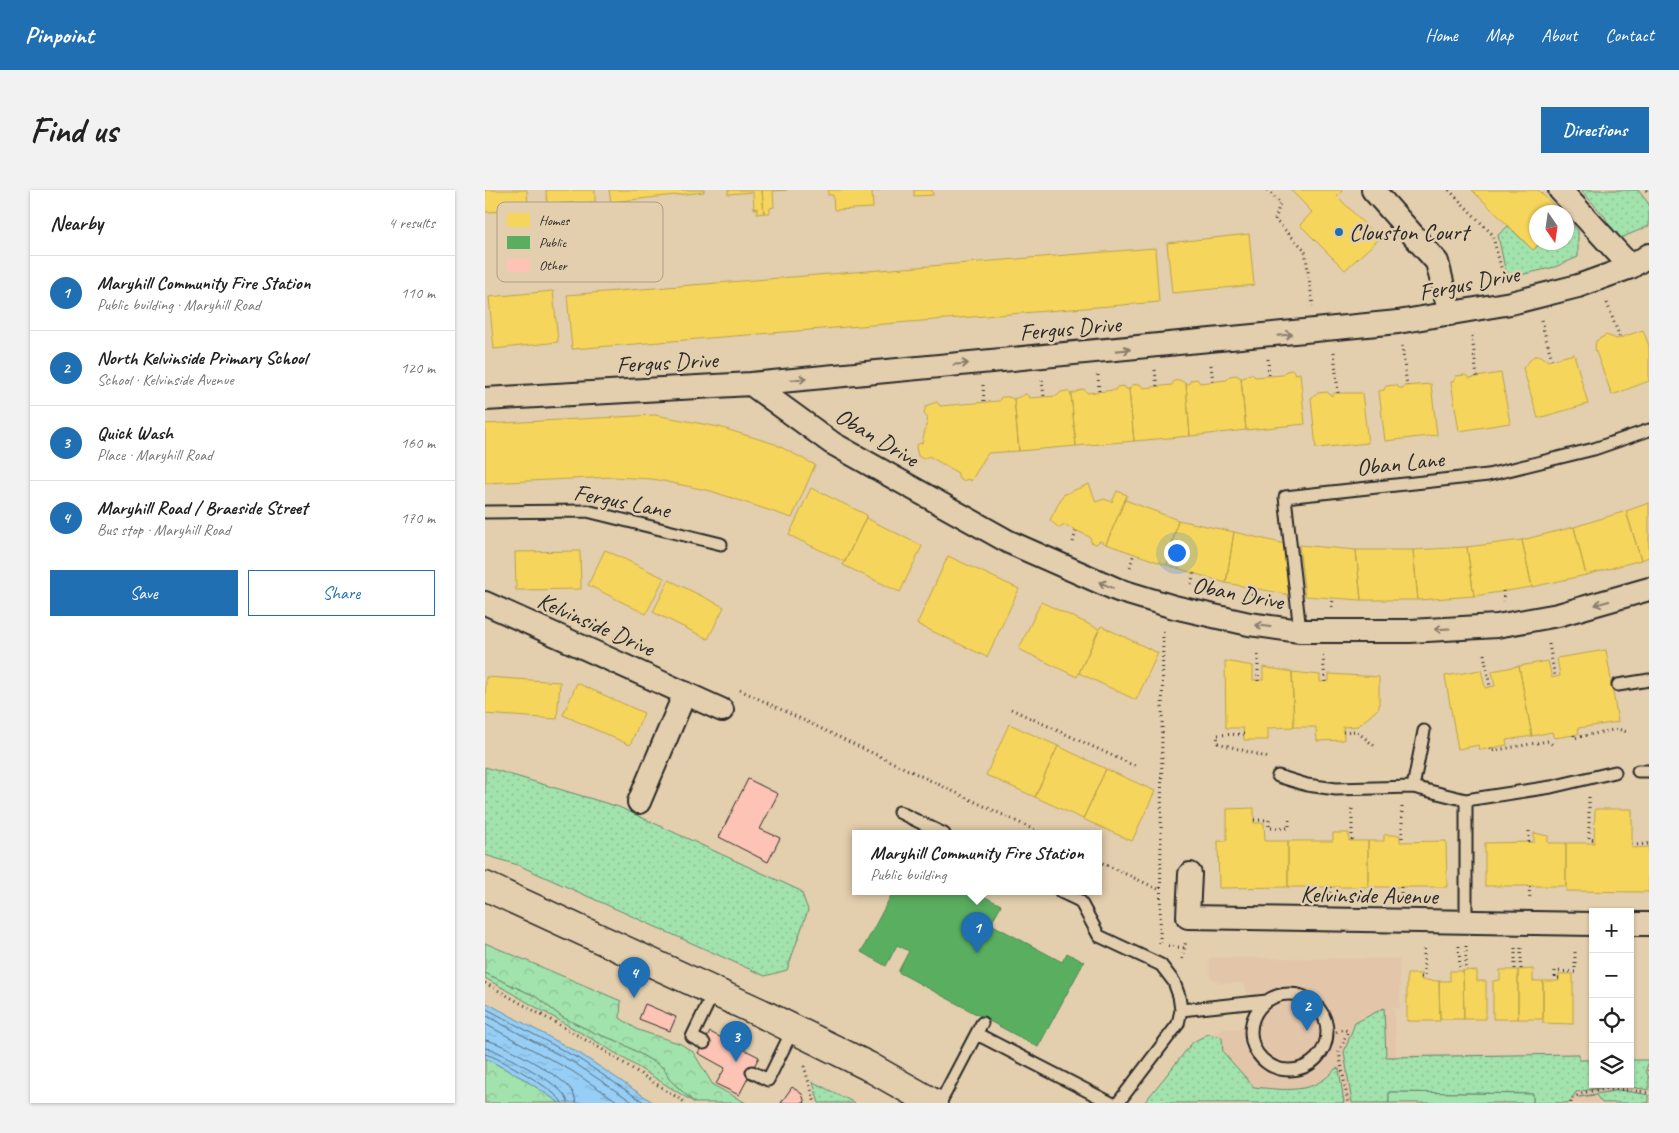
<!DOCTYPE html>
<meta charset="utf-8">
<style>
:root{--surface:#fff;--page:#f2f2f2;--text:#222;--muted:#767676;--line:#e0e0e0;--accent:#1f6fb2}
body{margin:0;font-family:Caveat,sans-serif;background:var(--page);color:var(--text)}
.controls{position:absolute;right:15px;bottom:15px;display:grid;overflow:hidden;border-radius:0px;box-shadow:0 1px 4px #0004}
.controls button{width:45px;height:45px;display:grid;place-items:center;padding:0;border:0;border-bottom:1px solid var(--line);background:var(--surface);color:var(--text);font:25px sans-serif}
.compass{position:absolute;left:1044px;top:15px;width:45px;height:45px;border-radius:50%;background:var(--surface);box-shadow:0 1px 4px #0004;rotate:167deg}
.you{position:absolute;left:691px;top:362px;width:18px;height:18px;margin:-12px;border:4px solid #fff;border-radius:50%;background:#1a73e8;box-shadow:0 0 0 8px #1a73e833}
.badge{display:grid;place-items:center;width:32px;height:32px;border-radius:50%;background:var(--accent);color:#fff;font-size:16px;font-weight:700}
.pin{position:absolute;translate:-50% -41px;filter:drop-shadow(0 1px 2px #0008)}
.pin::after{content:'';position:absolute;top:26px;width:18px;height:15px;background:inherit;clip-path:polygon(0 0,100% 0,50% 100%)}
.popup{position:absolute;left:367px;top:640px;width:250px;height:65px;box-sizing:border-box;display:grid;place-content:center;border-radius:0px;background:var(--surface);filter:drop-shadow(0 1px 4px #0005);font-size:16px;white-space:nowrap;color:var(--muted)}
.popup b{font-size:19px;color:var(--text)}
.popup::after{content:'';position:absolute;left:50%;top:100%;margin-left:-10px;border:10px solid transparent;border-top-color:var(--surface)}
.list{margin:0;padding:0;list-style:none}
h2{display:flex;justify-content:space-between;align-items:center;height:65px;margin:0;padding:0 20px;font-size:21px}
h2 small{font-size:16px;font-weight:400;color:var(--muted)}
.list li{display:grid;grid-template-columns:32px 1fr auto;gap:15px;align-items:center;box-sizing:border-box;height:75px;padding:0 20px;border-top:1px solid var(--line)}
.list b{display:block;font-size:19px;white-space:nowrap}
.list p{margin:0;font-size:16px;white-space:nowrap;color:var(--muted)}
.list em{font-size:16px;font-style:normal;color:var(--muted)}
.actions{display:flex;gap:10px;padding:15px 20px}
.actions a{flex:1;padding:11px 0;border:1px solid var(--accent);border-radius:0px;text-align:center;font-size:18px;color:var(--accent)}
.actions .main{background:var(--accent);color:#fff}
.icon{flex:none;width:28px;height:28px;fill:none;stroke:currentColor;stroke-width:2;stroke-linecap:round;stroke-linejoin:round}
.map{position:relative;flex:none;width:1164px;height:913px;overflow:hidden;border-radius:0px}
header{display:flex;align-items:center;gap:30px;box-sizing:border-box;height:70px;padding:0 25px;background:var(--accent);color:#fff}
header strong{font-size:24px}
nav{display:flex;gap:28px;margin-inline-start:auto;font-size:18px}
.intro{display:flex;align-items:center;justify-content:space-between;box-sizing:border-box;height:120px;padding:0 30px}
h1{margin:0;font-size:35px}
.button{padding:12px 22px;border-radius:0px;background:var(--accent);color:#fff;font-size:18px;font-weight:700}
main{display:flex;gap:30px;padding:0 30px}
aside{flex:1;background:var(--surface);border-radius:0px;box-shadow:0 1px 4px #0004}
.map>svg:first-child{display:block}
.built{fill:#e3c5aa}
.grass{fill:url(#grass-dots);stroke:#66866c}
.forest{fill:url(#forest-crowns);stroke:#66866c}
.pitch{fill:#a2e2ac;stroke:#66866c}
.water{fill:url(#water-ripples);stroke:#6b8da4}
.homes{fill:#f6d55c;stroke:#b9a24d}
.public{fill:#5aae61;stroke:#4c8751}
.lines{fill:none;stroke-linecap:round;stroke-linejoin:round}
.shore{stroke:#566c7c;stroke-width:1}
.building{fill:#fdc3b4;stroke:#2b2b2b}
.service-casing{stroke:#2b2b2b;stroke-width:15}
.minor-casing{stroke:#2b2b2b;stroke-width:26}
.primary-casing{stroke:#2b2b2b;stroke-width:31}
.path{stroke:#2b2b2b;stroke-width:3;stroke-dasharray:1 4;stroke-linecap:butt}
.service{stroke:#e3cead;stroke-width:11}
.minor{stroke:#e3cead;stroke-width:22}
.primary{stroke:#e3cead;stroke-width:28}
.oneway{stroke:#877c6c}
.poi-dot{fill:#1f6fb2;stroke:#e3cead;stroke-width:2}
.labels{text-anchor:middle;stroke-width:5;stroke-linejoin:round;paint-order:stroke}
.poi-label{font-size:24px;fill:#2b2b2b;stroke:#e3cead;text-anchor:start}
.street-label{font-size:24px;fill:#2b2b2b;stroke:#e3cead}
.key{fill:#e3cead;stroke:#ac9d86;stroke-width:1}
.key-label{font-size:14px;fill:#2b2b2b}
</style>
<header>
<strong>Pinpoint</strong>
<nav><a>Home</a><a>Map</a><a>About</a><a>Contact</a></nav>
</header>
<div class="intro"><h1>Find us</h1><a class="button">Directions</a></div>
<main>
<aside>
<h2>Nearby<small>4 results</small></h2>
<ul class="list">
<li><span class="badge">1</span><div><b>Maryhill Community Fire Station</b><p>Public building · Maryhill Road</p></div><em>110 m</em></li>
<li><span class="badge">2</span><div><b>North Kelvinside Primary School</b><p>School · Kelvinside Avenue</p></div><em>120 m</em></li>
<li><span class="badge">3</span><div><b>Quick Wash</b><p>Place · Maryhill Road</p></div><em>160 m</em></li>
<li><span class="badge">4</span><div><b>Maryhill Road / Braeside Street</b><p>Bus stop · Maryhill Road</p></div><em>170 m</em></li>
</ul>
<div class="actions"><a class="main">Save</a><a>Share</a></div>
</aside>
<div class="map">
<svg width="1164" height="913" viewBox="0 0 1164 913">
<defs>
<pattern id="grass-dots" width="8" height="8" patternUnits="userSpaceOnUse" patternTransform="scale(1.25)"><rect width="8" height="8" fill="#a2e2ac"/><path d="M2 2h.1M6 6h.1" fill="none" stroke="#8cc294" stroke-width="1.8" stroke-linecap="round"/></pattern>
<pattern id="forest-crowns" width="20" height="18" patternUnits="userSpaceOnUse" patternTransform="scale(1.25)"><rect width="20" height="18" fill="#a2e2ac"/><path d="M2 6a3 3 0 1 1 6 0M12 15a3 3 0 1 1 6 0" fill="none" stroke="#8cc294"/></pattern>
<pattern id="water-ripples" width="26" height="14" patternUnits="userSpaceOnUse" patternTransform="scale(1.25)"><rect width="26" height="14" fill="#96cef5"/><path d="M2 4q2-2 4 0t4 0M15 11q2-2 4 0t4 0" fill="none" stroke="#81b1d2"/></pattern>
</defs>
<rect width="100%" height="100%" fill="#e3cead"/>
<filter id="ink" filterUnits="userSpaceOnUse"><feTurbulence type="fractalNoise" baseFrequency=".02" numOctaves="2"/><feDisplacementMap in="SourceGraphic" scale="10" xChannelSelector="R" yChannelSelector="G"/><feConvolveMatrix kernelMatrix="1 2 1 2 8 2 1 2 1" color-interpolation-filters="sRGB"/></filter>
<g filter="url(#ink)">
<path class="built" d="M724,768l190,1 1,49h-6l2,47 184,-2v6h13v25h37v-24h19v43h-474l39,-69 11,-6 14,1 13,-10 -1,-16 -7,-20h-25l-9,-6z"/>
<path class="grass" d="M1096,0h57l11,14v22l-33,14 -11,-23z
M1082,28l11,13v26l-23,10 -48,11 -9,-43 10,-9 25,24 8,-7 26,-1z
M0,577l134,40 182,84 7,19 -21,60 -22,6 -247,-111 -33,-10z
M0,783l50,23 27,21 33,16 25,9 44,26 5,11 26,24 -91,-57 -119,-68z
M899,818l2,49 193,-3v6h14v24h37v-24h19l-3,10 3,8v12l-30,-5 -43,7 -7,11h-36v-9l-144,-2v11h-37l-8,-51 11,-29z
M723,844l14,3 1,15 31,35c31,3 60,8 82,-19l3,1 5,34h-200l49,-61z
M328,892l42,21h-36z
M1134,900l30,5v8h-47l-6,-8 -17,2z"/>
<path class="forest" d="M0,753l136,58 -1,17 18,12 43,14 12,8 20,33 33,18h-51l-26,-24 -5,-11 -44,-26 -25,-9 -33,-16 -27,-21 -50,-23z
M0,868l39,21 36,24h-75z"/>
<path class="pitch" d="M904,902l144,2v9h-144z"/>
<path class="water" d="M0,812l97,53 72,48h-94l-36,-24 -39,-21z"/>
<path class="homes" d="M0,0h42l1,20 -43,2z
M61,0h49v12l-48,2z
M124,0h95v2l-93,10z
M243,0h34l2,23 -7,1v-6l-3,1 -1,-17 -25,2z
M277,0h25l-14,1 1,16 -4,1v5h-6z
M343,0h53l-9,1 1,17 -39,2 -1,-15h-5z
M429,0h18l1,5 -19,1z
M806,0h52l-6,6 42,43 -34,31 -45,-45 12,-13z
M987,0h66l23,22h-24v30h3l-7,8z
M764,44l5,51 -82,8 -5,-50z
M670,58l4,54 -587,47 -5,-54z
M68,101l5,51 -64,7 -5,-52z
M1158,140l6,16v35l-37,14 -17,-46 1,-8 10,-6 11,4z
M1089,164l14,50 -50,14 -15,-50 11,-12h7l7,5z
M808,180l2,4 5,-1 5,51 -59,6 -5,-52h3l3,-3 5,-1 3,3 28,-2 3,-4z
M1016,183l9,50 -51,8 -8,-49 3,-1 2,-5 9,-1 5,3z
M751,185l5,3 5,52 -56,6 -4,-52h3l2,-4 6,-1 3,4 27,-3 3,-4z
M695,190l6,4 4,52 -56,5 -5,-52 4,-4 7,-1 3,4 29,-3 2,-4z
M946,194l6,51 -52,6 -6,-50 5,-1 2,-4 10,-1 3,3h5l-1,-2z
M639,196l2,3h3l5,52 -58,5 -5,-52 13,-5 3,4 28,-3 2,-3z
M582,201l4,3 5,52 -57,5 -5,-52 12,-5 4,4 27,-2 4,-4z
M842,202l5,4 2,-3h28l6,50 -52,5 -5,-50 7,-5z
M516,207h7l6,2 5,52 -31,2 -17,28 -3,-2 -5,2 -5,-3v-5l-29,-17 -6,3 -5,-3 -2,-9 2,-3 4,-1 6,-25 -4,-4 2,-8 11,-4 3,4 59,-5z
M170,225l64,12 56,17 40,21 -23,53 -81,-27 -58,-12 -40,-2 -128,6v-59z
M604,294l7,18 8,-3 8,3 5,-11 10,4 -21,49 -6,-3 -4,3 -5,-2 -1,-5 -25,-12 -6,3 -9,-8 13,-25z
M326,298l56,27 -22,47 -56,-27z
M640,310l53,20 -11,45 -61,-21z
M1164,313v54l-8,3 -15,-49z
M1141,321l15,49 -55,15 -12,-48z
M381,328l56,28 -22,46 -57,-27z
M693,330l56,12 -8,51 -59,-18z
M1089,337l12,48 -54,12 -10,-47z
M749,342l51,12 6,51 -65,-12z
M1037,350l10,47 -58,9 -7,-49z
M814,355l57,5 5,50 -56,-4z
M982,357l7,49 -56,4 -5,-50z
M120,360l59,28 -18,36 -58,-29z
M871,360h57l5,50h-57z
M95,361l1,38 -65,1 -1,-38z
M463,366l71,33 -32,68 -70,-33z
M184,390l55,27 -16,32 -55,-27z
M556,412l58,27 -22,48 -58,-28z
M616,436l57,27 -22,47 -57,-27z
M1121,460l12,72 -40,6 1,5 -5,2 -20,3 -2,-6 -20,4 -13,-70 29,-5 4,17 3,-1 5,-1 -3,-18z
M740,471l28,5v14h10v-13l29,5 2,55 -26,1v12h-24l-1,-12h-17z
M1034,476l13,70 -26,4 1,5 -27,5 -1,-5 -21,4 -13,-73 36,-6 4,18 10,-2 -3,-15z
M807,482l28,3v7l9,-1v-7l50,3v31l-21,18 -15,1 1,13 -27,1 -1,-14h-22z
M1,487l74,5 -3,37 -72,-5z
M92,493l67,30 -14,32 -67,-30z
M524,534l49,22 -23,51 -49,-22z
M573,556l48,23 -23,50 -48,-22z
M621,579l49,22 -23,50 -49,-22z
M769,618v15h10l1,18h23v46l-69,1 -1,-47h9v-32z
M1110,619h37v39l17,-1v45l-83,-1v-48h28z
M848,643h16v8h19v46h-80v-46h45z
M1049,643l14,3v7h18v43h-81v-43l49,-1z
M899,645h16v7l46,-1 1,46h-79v-46h16z
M1048,779v12h10v38h-25v-49z
M981,780l11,1v10h9v38h-22l-1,-48z
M1015,780h18v49h-25v-38l7,-1z
M965,781h13l1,48h-24l-1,-38h11z
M922,784h14v6l18,1 1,40h-33z
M1074,784h14v50l-30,-1v-42h16z"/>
<path class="public" d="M408,702h82l26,13 -10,19 71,38 5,-9 17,9 -46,85 -140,-75 11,-21 -12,-6 -11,21 -25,-14z"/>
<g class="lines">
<path class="shore" d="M0,818l94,51 66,44
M0,825l91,49 58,39
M0,834l87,47 48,32
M0,850c15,1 75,36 85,48 4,5 5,9 6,15
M0,858l7,1c16,9 75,36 76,54
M0,864c12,2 75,38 77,49"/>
</g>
<path class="building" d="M263,589l30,15 -18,35 20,9 -12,24 -49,-25z
M160,814l31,13 -6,14 -31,-12z
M225,842l49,25 -20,38 -23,-11 9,-16 -27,-15z
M307,897l10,7 3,9h-24z"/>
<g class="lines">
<g class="service-casing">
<path id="service" d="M0,322l102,-1 134,33
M815,441l-15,-134 203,-22 106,-26 55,-19
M1133,495l31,-5
M1153,581h11
M793,586l29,9 29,4 77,-2 53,13v122
M928,597l11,-56
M981,610l85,-13 64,-15
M414,622l45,22
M576,702l19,9 19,35 62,29 13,17 5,14 2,14 -3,14 -60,79
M766 842a38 38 0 1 1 76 0a38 38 0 1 1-76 0Z
M696,820l86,-9
M492,844l134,69
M219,853l-12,-6 22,-46
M267,882l16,8 25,-51
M455,913l42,-80"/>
</g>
<g class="minor-casing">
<path id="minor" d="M888,0l64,72 13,52
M1075,0l71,77
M266,194l81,59 177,99 109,48 56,17 75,17 51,7h110l87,-5 61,-11 91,-26
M0,209l266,-15 647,-62 113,-19 67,-17 53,-19 18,-12
M0,413l237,107
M154,612l46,-109
M705,684l-2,43 405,7
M1145,734h19"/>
</g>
<g class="primary-casing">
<path id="primary" d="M0,696l276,127 107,53 65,37"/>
</g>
<path class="path" d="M782,0l13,13 -5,17 30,30 8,56
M964,0l43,44 12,44
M1161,0l3,4
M1122,113l13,35
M1056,130l11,40
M987,146l5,41
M917,156l5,40
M849,162l4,41
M783,169l1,17
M726,175l2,17
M670,180l2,17
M613,185l1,17
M557,190l2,17
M498,195l1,17
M588,352l3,-11
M645,377l4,-14
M706,394l3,-11
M1018,401l1,10
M766,410l3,-12
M847,417l1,-9
M1064,454l6,33
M999,464l6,33
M838,466l2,26
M773,491v-30
M255,500l303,144
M526,519l126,58
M858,542l13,-1 21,17
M759,544l-27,1 1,8 51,15
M1089,545v3l44,-9 9,3
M1005,558l1,3 57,-10 6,5
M1104,607v42l5,1
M917,617v35
M867,619v32
M769,630h15v8h20v-11
M1044,652v-15
M1147,655l17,-1
M613,671l62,29
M1044,696l1,14
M845,697v7
M916,697v10
M675,753l3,-314
M683,756l18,2
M974,756l1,24
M981,756v24
M1030,758v22
M1036,758v22
M697,769l4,-18
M936,787h3v-30
M1074,788h-4v-7l20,1v-24
M0,793l115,65 86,55
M842,846l16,-7 5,2 -9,21 9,51
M319,876l11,37
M1164,880v5
M1086,913v-3c16,-15 58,-11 78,-7"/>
<use href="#service" class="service"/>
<use href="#minor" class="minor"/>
<use href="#primary" class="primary"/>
</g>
<defs><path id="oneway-shaft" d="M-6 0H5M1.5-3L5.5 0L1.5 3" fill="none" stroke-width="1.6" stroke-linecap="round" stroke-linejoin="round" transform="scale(1.25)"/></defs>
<g class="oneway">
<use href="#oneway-shaft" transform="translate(800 145) rotate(-5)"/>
<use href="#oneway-shaft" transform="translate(638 160) rotate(-5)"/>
<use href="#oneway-shaft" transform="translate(476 174) rotate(-5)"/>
<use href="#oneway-shaft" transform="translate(314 189) rotate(-5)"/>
<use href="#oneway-shaft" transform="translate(621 395) rotate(-158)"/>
<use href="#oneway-shaft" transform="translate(1117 413) rotate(165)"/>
<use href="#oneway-shaft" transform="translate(778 436) rotate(-172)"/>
<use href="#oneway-shaft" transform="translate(957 439) rotate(177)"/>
</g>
</g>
<circle class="poi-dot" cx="854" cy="42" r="5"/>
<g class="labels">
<g class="poi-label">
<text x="864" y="50">Clouston Court</text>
</g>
<g class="street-label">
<text transform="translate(984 93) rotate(-11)" y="8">Fergus Drive</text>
<text transform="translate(585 138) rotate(-5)" y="8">Fergus Drive</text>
<text transform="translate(182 172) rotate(-3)" y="8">Fergus Drive</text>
<text transform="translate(392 247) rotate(31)" y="8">Oban Drive</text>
<text transform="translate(915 273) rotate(-6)" y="8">Oban Lane</text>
<text transform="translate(137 311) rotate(11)" y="8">Fergus Lane</text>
<text transform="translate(753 403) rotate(11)" y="8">Oban Drive</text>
<text transform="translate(111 434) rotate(24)" y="8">Kelvinside Drive</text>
<text transform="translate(884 705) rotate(1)" y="8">Kelvinside Avenue</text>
</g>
</g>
<rect x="12" y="12" width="166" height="80" rx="8" class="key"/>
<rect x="22" y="23" width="23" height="14" fill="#f6d55c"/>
<rect x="22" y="46" width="23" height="13" fill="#5aae61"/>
<rect x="22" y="68" width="23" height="14" fill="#fdc3b4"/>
<g class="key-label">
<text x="54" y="35">Homes</text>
<text x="54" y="57">Public</text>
<text x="54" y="80">Other</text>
</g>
</svg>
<div class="controls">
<button>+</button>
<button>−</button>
<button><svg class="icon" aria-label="locate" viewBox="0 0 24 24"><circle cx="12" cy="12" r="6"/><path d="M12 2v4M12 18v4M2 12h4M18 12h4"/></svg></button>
<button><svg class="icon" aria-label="layers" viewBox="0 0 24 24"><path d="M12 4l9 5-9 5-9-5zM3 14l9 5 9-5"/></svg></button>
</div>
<svg class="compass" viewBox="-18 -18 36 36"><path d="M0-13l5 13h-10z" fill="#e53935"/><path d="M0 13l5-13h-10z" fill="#767676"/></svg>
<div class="you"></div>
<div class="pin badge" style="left:492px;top:763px">1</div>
<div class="popup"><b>Maryhill Community Fire Station</b>Public building</div>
<div class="pin badge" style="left:822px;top:841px">2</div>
<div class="pin badge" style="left:251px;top:872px">3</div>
<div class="pin badge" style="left:149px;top:808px">4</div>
</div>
</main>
